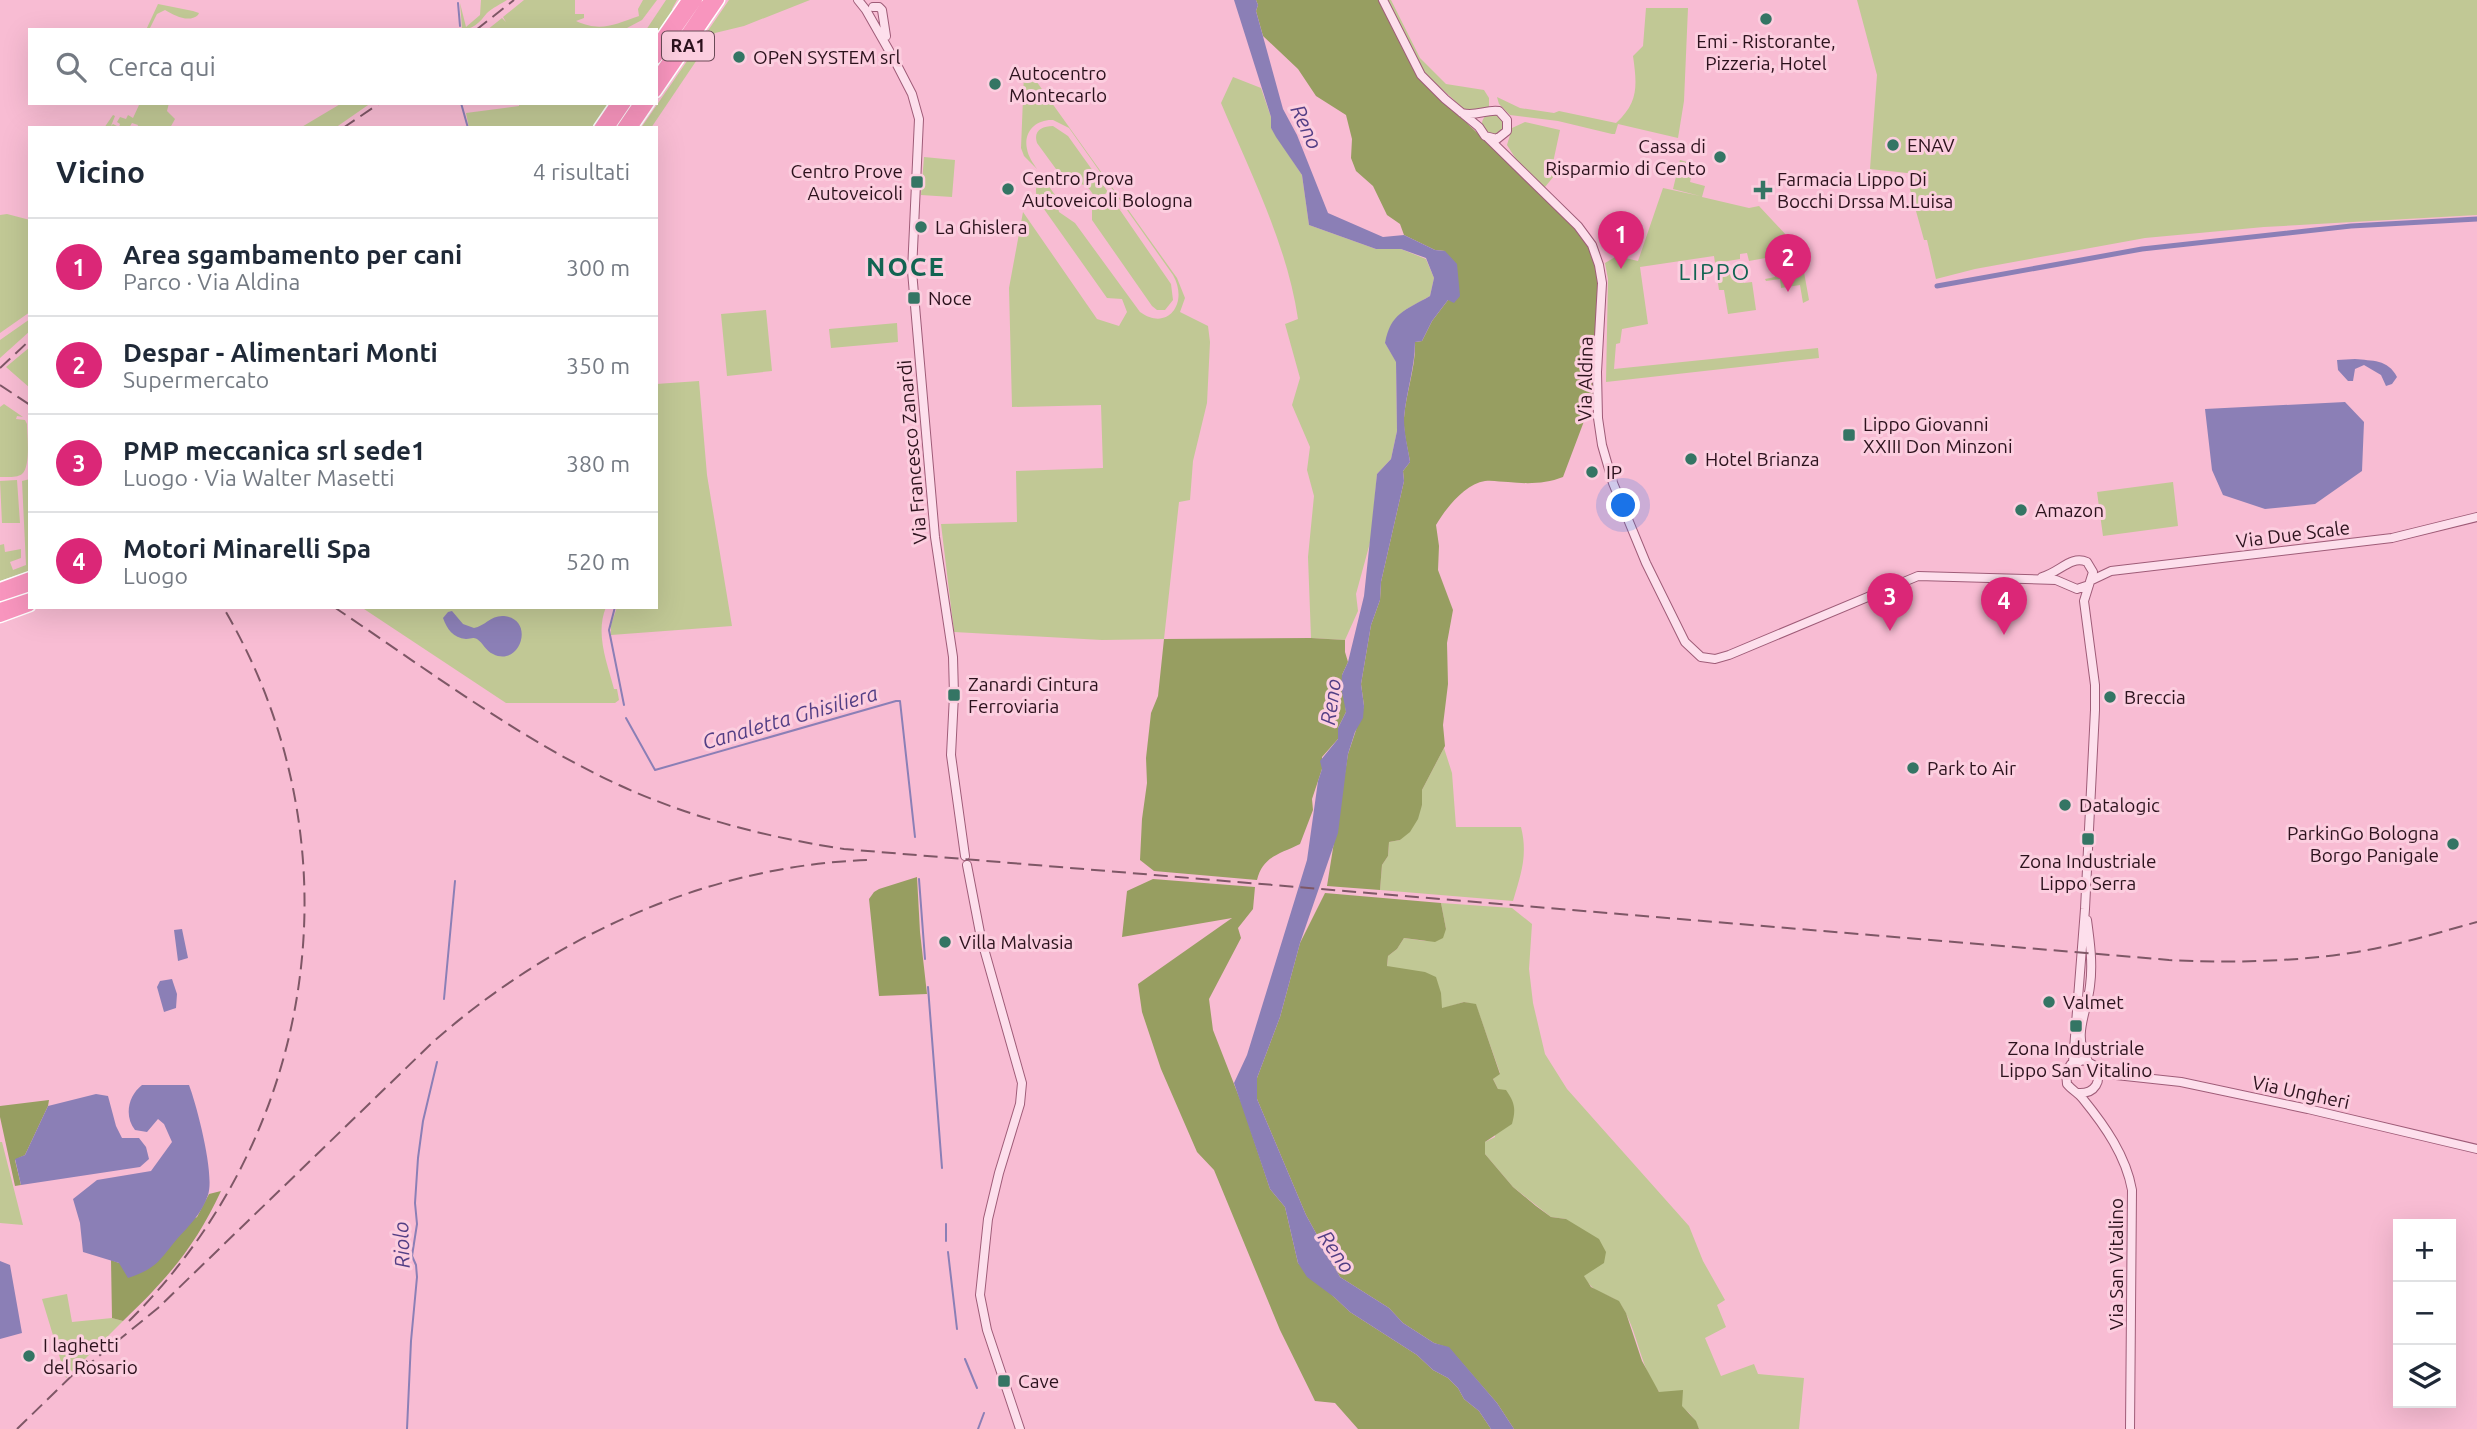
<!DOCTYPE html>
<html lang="it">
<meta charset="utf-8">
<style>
:root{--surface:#fff;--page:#f2f2f3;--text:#1f2937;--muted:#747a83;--line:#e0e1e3;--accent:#db2777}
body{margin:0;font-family:Ubuntu,sans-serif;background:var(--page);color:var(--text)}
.controls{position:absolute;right:21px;bottom:21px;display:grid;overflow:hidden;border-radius:0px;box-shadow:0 7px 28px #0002}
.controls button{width:63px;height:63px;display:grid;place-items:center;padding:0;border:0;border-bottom:2px solid var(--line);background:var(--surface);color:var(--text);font:35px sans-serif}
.you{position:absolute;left:1624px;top:506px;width:24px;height:24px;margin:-18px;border:5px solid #fff;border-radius:50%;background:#1a73e8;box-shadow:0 0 0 10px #1a73e833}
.badge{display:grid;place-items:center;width:46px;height:46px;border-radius:50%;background:var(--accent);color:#fff;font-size:23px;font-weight:700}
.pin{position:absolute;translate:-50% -58px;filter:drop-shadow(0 2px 4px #0008)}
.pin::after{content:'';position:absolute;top:37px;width:24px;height:21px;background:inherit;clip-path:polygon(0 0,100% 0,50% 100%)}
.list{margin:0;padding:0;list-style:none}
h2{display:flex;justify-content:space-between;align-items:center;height:91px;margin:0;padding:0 28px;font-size:30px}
h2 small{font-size:23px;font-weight:400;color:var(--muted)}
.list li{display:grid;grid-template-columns:46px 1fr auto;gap:21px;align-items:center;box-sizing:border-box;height:98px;padding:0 28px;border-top:2px solid var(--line)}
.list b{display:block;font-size:26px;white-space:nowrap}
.list p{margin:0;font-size:23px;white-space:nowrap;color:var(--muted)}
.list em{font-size:23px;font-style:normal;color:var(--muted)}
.icon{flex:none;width:38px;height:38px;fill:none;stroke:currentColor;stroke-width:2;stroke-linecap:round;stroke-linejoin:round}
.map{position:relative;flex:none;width:2477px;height:1429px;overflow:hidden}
.search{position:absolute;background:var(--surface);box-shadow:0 7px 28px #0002;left:28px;top:28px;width:630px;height:77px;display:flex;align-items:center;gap:18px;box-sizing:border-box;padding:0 24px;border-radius:0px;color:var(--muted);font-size:26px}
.panel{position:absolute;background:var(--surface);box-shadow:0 7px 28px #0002;left:28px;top:126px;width:630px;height:483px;border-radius:0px}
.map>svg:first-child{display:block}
.green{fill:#c1c895}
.forest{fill:#979e61}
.water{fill:#8b7fb6}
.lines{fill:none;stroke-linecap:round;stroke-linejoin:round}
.stream{stroke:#8b7fb6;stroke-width:2}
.canal{stroke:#8b7fb6;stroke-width:5}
.secondary-casing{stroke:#9f5c78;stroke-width:10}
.highway-casing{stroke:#fff;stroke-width:13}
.secondary{stroke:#fddfec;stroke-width:8}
.highway{stroke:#f895be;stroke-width:10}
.rail{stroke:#7e5766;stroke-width:2;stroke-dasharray:14 7;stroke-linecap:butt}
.poi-dot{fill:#347564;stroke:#fccedf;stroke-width:2.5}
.labels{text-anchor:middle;stroke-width:6;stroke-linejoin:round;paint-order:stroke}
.shield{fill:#fccedf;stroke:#6a4a57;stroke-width:2}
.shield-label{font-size:18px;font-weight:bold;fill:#2c121d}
.poi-label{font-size:19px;fill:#2c121d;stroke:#fccedf;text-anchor:start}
.street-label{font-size:19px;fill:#2c121d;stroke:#fccedf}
.water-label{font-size:21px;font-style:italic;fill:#533f85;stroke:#fccedf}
.quarter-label{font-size:23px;letter-spacing:2px;fill:#126452;stroke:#fccedf}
.district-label{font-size:26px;font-weight:bold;letter-spacing:2px;fill:#126452;stroke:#fccedf}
</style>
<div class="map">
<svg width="2477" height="1429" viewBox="0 0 2477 1429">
<rect width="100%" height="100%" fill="#f8bcd3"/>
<path class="green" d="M481,0h26c-6,4 -15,8 -20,13 -8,10 -14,17 -28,17l3,-2 -2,-25 6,24 14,-12z
M524,0h51v14h9v4l-8,3c24,11 38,4 63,-5l-1,-7 5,-9h14l-15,20 -15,8 -140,2 15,-12 4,4 -3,-5z
M666,0h11l-5,9 1,1 -17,25v-5h-10z
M729,0h81l-66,26 -29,7 -64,95h-10z
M1388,0h3l29,58 26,26 38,6 5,8v9l-6,5 -17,-1 -44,-40z
M1857,0h620v215l-213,12 -119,11 -170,31 -39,10 -9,-39h-3l-16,-58h7l1,-8 -46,-5 7,-94z
M158,4l35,7 6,2 -1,2c-9,8 -23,1 -33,-5l-8,4 -8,16h-3z
M1646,8h42l-4,93 -6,37 -60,-14 -3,10h-3l-54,-13 -48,-6 -11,-11 -2,-7 23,11 34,5 5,-2 57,12c23,-21 21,-38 17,-67l10,-10z
M1029,71l148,207 8,20 -5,14 28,14 2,16 -3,61 -14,58 -3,39 -11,2 -15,137 -62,1 -148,-8 -13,-108 76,-2 -1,-51 87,-3 -2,-63 -89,2 -3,-119 14,-76 74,107 22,7 8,-14 -5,-13 -15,-1 -68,-96c-5,-9 -4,-18 4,-24l12,17 4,17 16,11 65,89c28,20 49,-9 33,-37l-104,-147 -16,-8c-16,-1 -30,11 -26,29 1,7 6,14 10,20l-13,-13 -3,-8 3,-75z
M1233,77l28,11 10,29v11l31,47 7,50 67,24h25l25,10 8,19 -4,18 -25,14 -20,33 11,18 1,70 -6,28 -14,15 -6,65 -15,55 2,17 -13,29 -34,-2 -3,-81 6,-61 -7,-26 3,-23 -18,-42 8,-27 -15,-54 13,-5c-11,-75 -48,-147 -77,-216z
M134,103h35l-2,8 8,8 -5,9h-33l1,-3 -6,-2 -3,5h-25l9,-13 2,1 -4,10 2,-2 6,3 1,-3 -3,-2 3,-5 6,2 2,-4 5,3 6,-13z
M342,103h29l-36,25h-35z
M519,103h91l-17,25h-124l-3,-15 53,-7z
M1482 124a11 11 0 1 1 22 0a11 11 0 1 1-22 0Z
M1525,122l35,8 -9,42 3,4 -9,11 -4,-1 -20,-19 -14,-22 5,-17z
M1053,126l15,10 40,56 -12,8c-10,-21 -14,-13 -32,-20l-27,-37c-4,-12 5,-17 16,-17z
M924,157l31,3 -3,37 -31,-2z
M1680,160l14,4 -4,18 15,4 -3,11 47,11 10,-2 29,31 4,25 10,-1 7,39 -6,3 -3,-18 -19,3 -1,-9 -14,2 -1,-2 10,-2 -4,-20 -22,4 -2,-8 -7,1v5l-18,3 1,9 9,-1 1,5 4,-1 1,4h5l1,5 8,-1 4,28 -28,4 -4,-24h-5l-5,-34 -74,11 8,57 -26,5 -2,14 -4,1 -2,25 204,-21 1,10 -213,24 2,-103 -3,-16 12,-7 21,5 25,-73 37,8 -27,-7z
M1111,197l60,87 2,16 -8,10h-8l-5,-4 -60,-86v-10z
M7,214l23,6v92l-30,21v-118z
M766,310l6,61 -45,5 -6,-62z
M30,319v12l-30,27v-18z
M897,323l1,19 -67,6 -2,-19z
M30,347v41l-24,-21z
M699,381l8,94 25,151 -121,9v-10l6,-18h39v-223z
M4,404l19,13 -6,-1 -1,3 9,1 2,4c0,10 4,43 -5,50 -5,4 -16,3 -22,3v-70z
M30,479v92l-30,10v-36l4,-1 1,8 16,-3v9l-11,4 3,8 13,-5 -4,-84z
M17,480l3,43h-18l-2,-42z
M2173,482l5,44 -75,10 -6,-44z
M375,607h231c-11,27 1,55 8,82h3l2,11 -4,3h-109l-142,-94z
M1444,748l8,25 4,54h65c7,28 0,47 -8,74l-133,-11 2,-25 6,-9 1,-14 11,-2 22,-35v-15z
M1441,903l71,5 20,16 -3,45 4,34 12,51 22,35 122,137 14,35 22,39 -8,5 9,22 -21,11 16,38 33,-12 4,10 46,4 -5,51h-100c-10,-27 -32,-24 -42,-40 -18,-26 -19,-58 -36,-84 -6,-10 -23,-10 -31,-20 -13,-14 -18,-47 -24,-66l-15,-2 -38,-30 -28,-33v-12l10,-5 3,-48 -5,-10 7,-6 -24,-68 -12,-3 -23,7v-16l-54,-27 1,-10 9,-7 7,-11 21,3 21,-12z
M0,1142h2l21,83 -23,-2z
M67,1294l5,28 40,-4 11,3 -57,57 -24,-79z"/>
<path class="forest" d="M1256,0h124l40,79 172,162 11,57 -2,78 -38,101c-18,7 -36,7 -55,5 -7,0 -15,-2 -23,-1 -20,3 -39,27 -49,44l3,21 -1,24 15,40 -6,33 1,41 -5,41 2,21 -23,44v15l-4,14 -8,13 -10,8 -11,2 -1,14 -6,9 -2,25 -53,-4 21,-132 16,-48 -3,-22 10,-59 9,-25 1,-18 23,-101 -1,-10 7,-9c-2,-14 -7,-30 -6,-44 2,-26 12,-51 11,-76l7,-1 10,-20 16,-21 -3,-49 -10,-1 -31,-15 -4,-11 -13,-9 -14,-29 -17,-15 -5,-13 1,-19 -6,-24 -30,-19 -18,-27 -35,-33 -7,-25 2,-6z
M1311,638l34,2v12l3,10 -6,13 4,37 -8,16v11l-16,18v12l-10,30 1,11 -13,34c-20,10 -37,12 -43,36l-103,-9 -14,-11 2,-41 5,-36 -1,-25 5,-45 7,-17 6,-57z
M917,877l3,55 7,62 -48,2 -10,-97 5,-7 5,-3z
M1153,879l102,8 -2,22 -15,19 3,10 -32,61 4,31 30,77 27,82 15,18 13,56 52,49 67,43 16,15 15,8 10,10 6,11 15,12 12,18h-133l-23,-26 -20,-2 -35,-71 -66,-160 -17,-18 -36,-83 -19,-57 -4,-28 94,-66 -110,19 5,-46z
M1325,893l116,10 5,26 -3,9 -8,4 -31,-4 -7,11 -9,7 -1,10 38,6 11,5 5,16 1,15 22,-6 12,2 24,70 -7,5 5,10 8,1c9,13 10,19 6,34l-27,18v12l28,33 23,19 15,11 15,2 33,20 7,13 -2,11 -20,13 7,11 28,14 7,12 16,48 17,31 24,-2 -1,16 14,15 3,8h-185l-17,-26 -48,-55 -15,-5 -31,-20 -14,-15 -49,-31 -34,-62 -49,-116v-21l23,-61 20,-74z
M49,1100l-1,6 -23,49 -10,5 6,25 -6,1 -15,-69v-11z
M221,1191c-26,56 -54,88 -98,130l-11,-3 -1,-58 8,3 78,-46 12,-23z"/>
<path class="water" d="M1234,0h22l2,5 -2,6 27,98 14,26 31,78 55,24 21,-2 31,15 10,1 12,13 3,32 -6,7 -6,-3 -16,21 -10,20 -7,1c0,26 -9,50 -11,76 0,15 4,30 6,44l-7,9 1,10 -23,101 -1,18 -9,25 -10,59 3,22 -1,12 -8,14 -7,22 -10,79 -38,110 -20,74 -23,61v21l49,116 34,62 49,31 14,15 31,20 15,4 48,56 17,26h-23l-12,-18 -15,-12 -6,-11 -10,-10 -15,-8 -16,-15 -67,-43 -16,-15 -27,-20 -9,-14 -13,-56 -15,-18 -36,-106 13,-28 60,-195 11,-79 4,-12 -2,-8 18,-22v-11l8,-16 -5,-25 1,-12 6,-13 16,-66 13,-122 14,-15 6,-28 -1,-69 -11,-19c6,-30 19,-32 45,-47l4,-18 -8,-20 -25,-9h-25l-67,-24 -7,-50 -26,-38 -5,-9v-11z
M2355,359c17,2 33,0 42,18l-5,7 -6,2 -5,-11 -17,-10 -9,4 -2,12h-5l-10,-11 -1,-10z
M2345,402l19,20 -2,49 -47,33 -50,5 -42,-14 -11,-25 -7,-61z
M452,611l11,13 11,4c11,-2 17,-13 30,-12 32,3 16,52 -11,38 -7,-3 -10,-11 -16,-15 -5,-2 -6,0 -11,0 -13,-1 -19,-10 -23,-21l5,-6z
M182,929l6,29 -10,3 -4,-31z
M172,979l5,15 -1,14 -12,4 -7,-25 3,-6z
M142,1085h47c8,21 26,90 19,110 -6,18 -19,31 -31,44 -19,23 -20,29 -49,39l-9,-15 -36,-11 -3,-29 -7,-24 24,-19 54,-9 21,-29 -8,-18 -6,-5 -11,13 -12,-2c-11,-14 -7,-34 7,-45z
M96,1094l12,2 8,30 6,12h17l7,9 3,12 -9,8 -119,18 -6,-26 10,-4 23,-49z
M0,1261l10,4 12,68 -22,6z"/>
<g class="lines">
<path class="stream" d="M458,3l2,23
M461,103l7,25
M615,607l-6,23 15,75
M626,718l29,52 241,-69h4l15,136
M919,879l6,80
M928,987l14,181
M444,999l11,-118
M946,1224v17
M948,1252l9,77
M965,1359l12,29
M407,1429l4,-88 6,-64 -1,-12 -4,-9 5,-32 -2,-21 3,-45 5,-37 14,-59
M978,1429l6,-16"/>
<path class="canal" d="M1937,286l205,-37 209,-23 126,-7"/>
<g class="secondary-casing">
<path id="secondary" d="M858,0l8,10 29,51 17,33 7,25 -7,152 23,266 18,120 1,38 -3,60 14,101
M1383,0l38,75 24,24 34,28 6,9 12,3 10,-8v-11l-8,-9c-13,-2 -23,6 -37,2
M873,7h6l3,3 4,26
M1488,138l90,88 14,19 7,20 3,18 -5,89 1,46 4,27 11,38 33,80 39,79 16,15 14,2 14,-4 189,-79 138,4 21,9 12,-4
M2042,577c18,-5 29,-22 45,-15l6,10 -9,29 11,84v25l-10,199 -12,153
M2092,580l19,-9 281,-33 85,-21
M967,865l14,73 41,145 -2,21 -21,69 -11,46 -8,76 7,35 33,99
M2087,920c3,22 6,44 3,66 -3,27 -18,49 -2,75
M2078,1093c17,1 25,-12 17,-27
M2130,1429l2,-239c-6,-34 -27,-64 -49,-91 -5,-6 -11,-9 -16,-15l-1,-12 5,-8 13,-4 22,12 10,3 65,7 127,27 169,40"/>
</g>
<g class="highway-casing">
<path id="highway" d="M656,45l31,-45
M656,59l41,-59
M656,78l53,-78
M656,92l63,-92
M599,128l17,-25
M609,128l17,-25
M622,128l17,-25
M632,128l17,-25
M0,588l30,-11
M0,596l30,-10
M0,608l30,-10
M0,617l30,-11"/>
</g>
<use href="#secondary" class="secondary"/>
<use href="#highway" class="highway"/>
<path class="rail" d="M476,30l38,-30
M343,128l37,-25
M0,368l30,-28
M0,385l30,20
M334,607c91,61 185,132 285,178 72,33 147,52 225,64l1325,111c63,3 125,2 188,-8 41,-7 80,-19 120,-30
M129,1321c191,-189 232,-481 94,-714
M83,1369l75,-61 275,-266c119,-105 273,-176 434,-182
M17,1429l71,-69"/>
</g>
<g class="poi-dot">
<circle cx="1766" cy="19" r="7"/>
<circle cx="739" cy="57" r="7"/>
<circle cx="995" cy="84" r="7"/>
<circle cx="1893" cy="145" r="7"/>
<circle cx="1720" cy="157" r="7"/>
<rect x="910" y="175" width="14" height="14" rx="3.5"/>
<circle cx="1008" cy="189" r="7"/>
<path d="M1759.5 179.5h7v7h7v7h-7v7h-7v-7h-7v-7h7z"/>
<circle cx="921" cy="227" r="7"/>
<rect x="907" y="291" width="14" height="14" rx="3.5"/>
<rect x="1842" y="428" width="14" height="14" rx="3.5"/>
<circle cx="1691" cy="459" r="7"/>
<circle cx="1592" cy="472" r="7"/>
<circle cx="2021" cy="510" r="7"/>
<rect x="947" y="688" width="14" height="14" rx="3.5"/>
<circle cx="2110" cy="697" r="7"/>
<circle cx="1913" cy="768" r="7"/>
<circle cx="2065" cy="805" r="7"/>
<rect x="2081" y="832" width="14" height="14" rx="3.5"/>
<circle cx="2453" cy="844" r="7"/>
<circle cx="945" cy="942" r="7"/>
<circle cx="2049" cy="1002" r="7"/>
<rect x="2069" y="1019" width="14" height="14" rx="3.5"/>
<circle cx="29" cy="1356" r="7"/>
<rect x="997" y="1374" width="14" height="14" rx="3.5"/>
</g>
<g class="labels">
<rect class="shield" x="662" y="31.5" width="52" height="29" rx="5"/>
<g class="shield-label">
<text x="688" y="52">RA1</text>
</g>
<g class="poi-label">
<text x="1766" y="48" text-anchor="middle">Emi - Ristorante,<tspan x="1766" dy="22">Pizzeria, Hotel</tspan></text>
<text x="753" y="64">OPeN SYSTEM srl</text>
<text x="1009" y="80">Autocentro<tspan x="1009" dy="22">Montecarlo</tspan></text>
<text x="1907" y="152">ENAV</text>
<text x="1706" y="153" text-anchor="end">Cassa di<tspan x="1706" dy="22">Risparmio di Cento</tspan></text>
<text x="903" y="178" text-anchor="end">Centro Prove<tspan x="903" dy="22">Autoveicoli</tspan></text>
<text x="1022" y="185">Centro Prova<tspan x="1022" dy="22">Autoveicoli Bologna</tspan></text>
<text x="1777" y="186">Farmacia Lippo Di<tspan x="1777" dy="22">Bocchi Drssa M.Luisa</tspan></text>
<text x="935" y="234">La Ghislera</text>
<text x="928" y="305">Noce</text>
<text x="1863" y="431">Lippo Giovanni<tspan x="1863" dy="22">XXIII Don Minzoni</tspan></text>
<text x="1705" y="466">Hotel Brianza</text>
<text x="1606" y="479">IP</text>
<text x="2035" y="517">Amazon</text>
<text x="968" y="691">Zanardi Cintura<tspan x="968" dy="22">Ferroviaria</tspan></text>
<text x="2124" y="704">Breccia</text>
<text x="1927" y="775">Park to Air</text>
<text x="2079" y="812">Datalogic</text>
<text x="2439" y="840" text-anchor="end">ParkinGo Bologna<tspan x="2439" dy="22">Borgo Panigale</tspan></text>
<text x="2088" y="868" text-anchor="middle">Zona Industriale<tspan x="2088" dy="22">Lippo Serra</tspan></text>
<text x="959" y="949">Villa Malvasia</text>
<text x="2063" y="1009">Valmet</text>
<text x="2076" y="1055" text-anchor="middle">Zona Industriale<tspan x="2076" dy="22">Lippo San Vitalino</tspan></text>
<text x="43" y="1352">I laghetti<tspan x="43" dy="22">del Rosario</tspan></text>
<text x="1018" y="1388">Cave</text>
</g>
<g class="street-label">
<text transform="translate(1585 379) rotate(-89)" y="7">Via Aldina</text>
<text transform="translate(912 452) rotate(-95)" y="7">Via Francesco Zanardi</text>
<text transform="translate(2293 534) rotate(-7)" y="7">Via Due Scale</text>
<text transform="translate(2301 1092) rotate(12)" y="7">Via Ungheri</text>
<text transform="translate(2116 1264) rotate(-90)" y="7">Via San Vitalino</text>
</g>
<g class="water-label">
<text transform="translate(1306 127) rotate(65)" y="7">Reno</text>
<text transform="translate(1331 702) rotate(-82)" y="7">Reno</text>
<text transform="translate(790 718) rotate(-16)" y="7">Canaletta Ghisiliera</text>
<text transform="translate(402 1245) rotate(-92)" y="7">Riolo</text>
<text transform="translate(1336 1252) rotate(55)" y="7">Reno</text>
</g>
<g class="quarter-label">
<text x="1715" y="280">LIPPO</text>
</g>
<g class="district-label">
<text x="906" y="276">NOCE</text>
</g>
</g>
</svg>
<div class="controls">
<button>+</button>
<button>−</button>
<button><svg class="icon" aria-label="layers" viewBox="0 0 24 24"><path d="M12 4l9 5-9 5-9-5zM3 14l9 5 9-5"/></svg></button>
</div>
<div class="you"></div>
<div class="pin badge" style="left:1621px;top:269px">1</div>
<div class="pin badge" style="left:1788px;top:292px">2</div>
<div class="pin badge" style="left:1890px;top:631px">3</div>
<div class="pin badge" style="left:2004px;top:635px">4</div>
<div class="search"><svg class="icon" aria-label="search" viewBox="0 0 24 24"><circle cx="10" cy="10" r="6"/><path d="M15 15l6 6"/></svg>Cerca qui</div>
<section class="panel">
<h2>Vicino<small>4 risultati</small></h2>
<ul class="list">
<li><span class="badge">1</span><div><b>Area sgambamento per cani</b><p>Parco · Via Aldina</p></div><em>300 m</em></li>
<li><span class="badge">2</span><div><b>Despar - Alimentari Monti</b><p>Supermercato</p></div><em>350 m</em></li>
<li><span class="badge">3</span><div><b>PMP meccanica srl sede1</b><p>Luogo · Via Walter Masetti</p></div><em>380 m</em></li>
<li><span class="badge">4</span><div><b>Motori Minarelli Spa</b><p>Luogo</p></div><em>520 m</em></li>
</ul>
</section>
</div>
